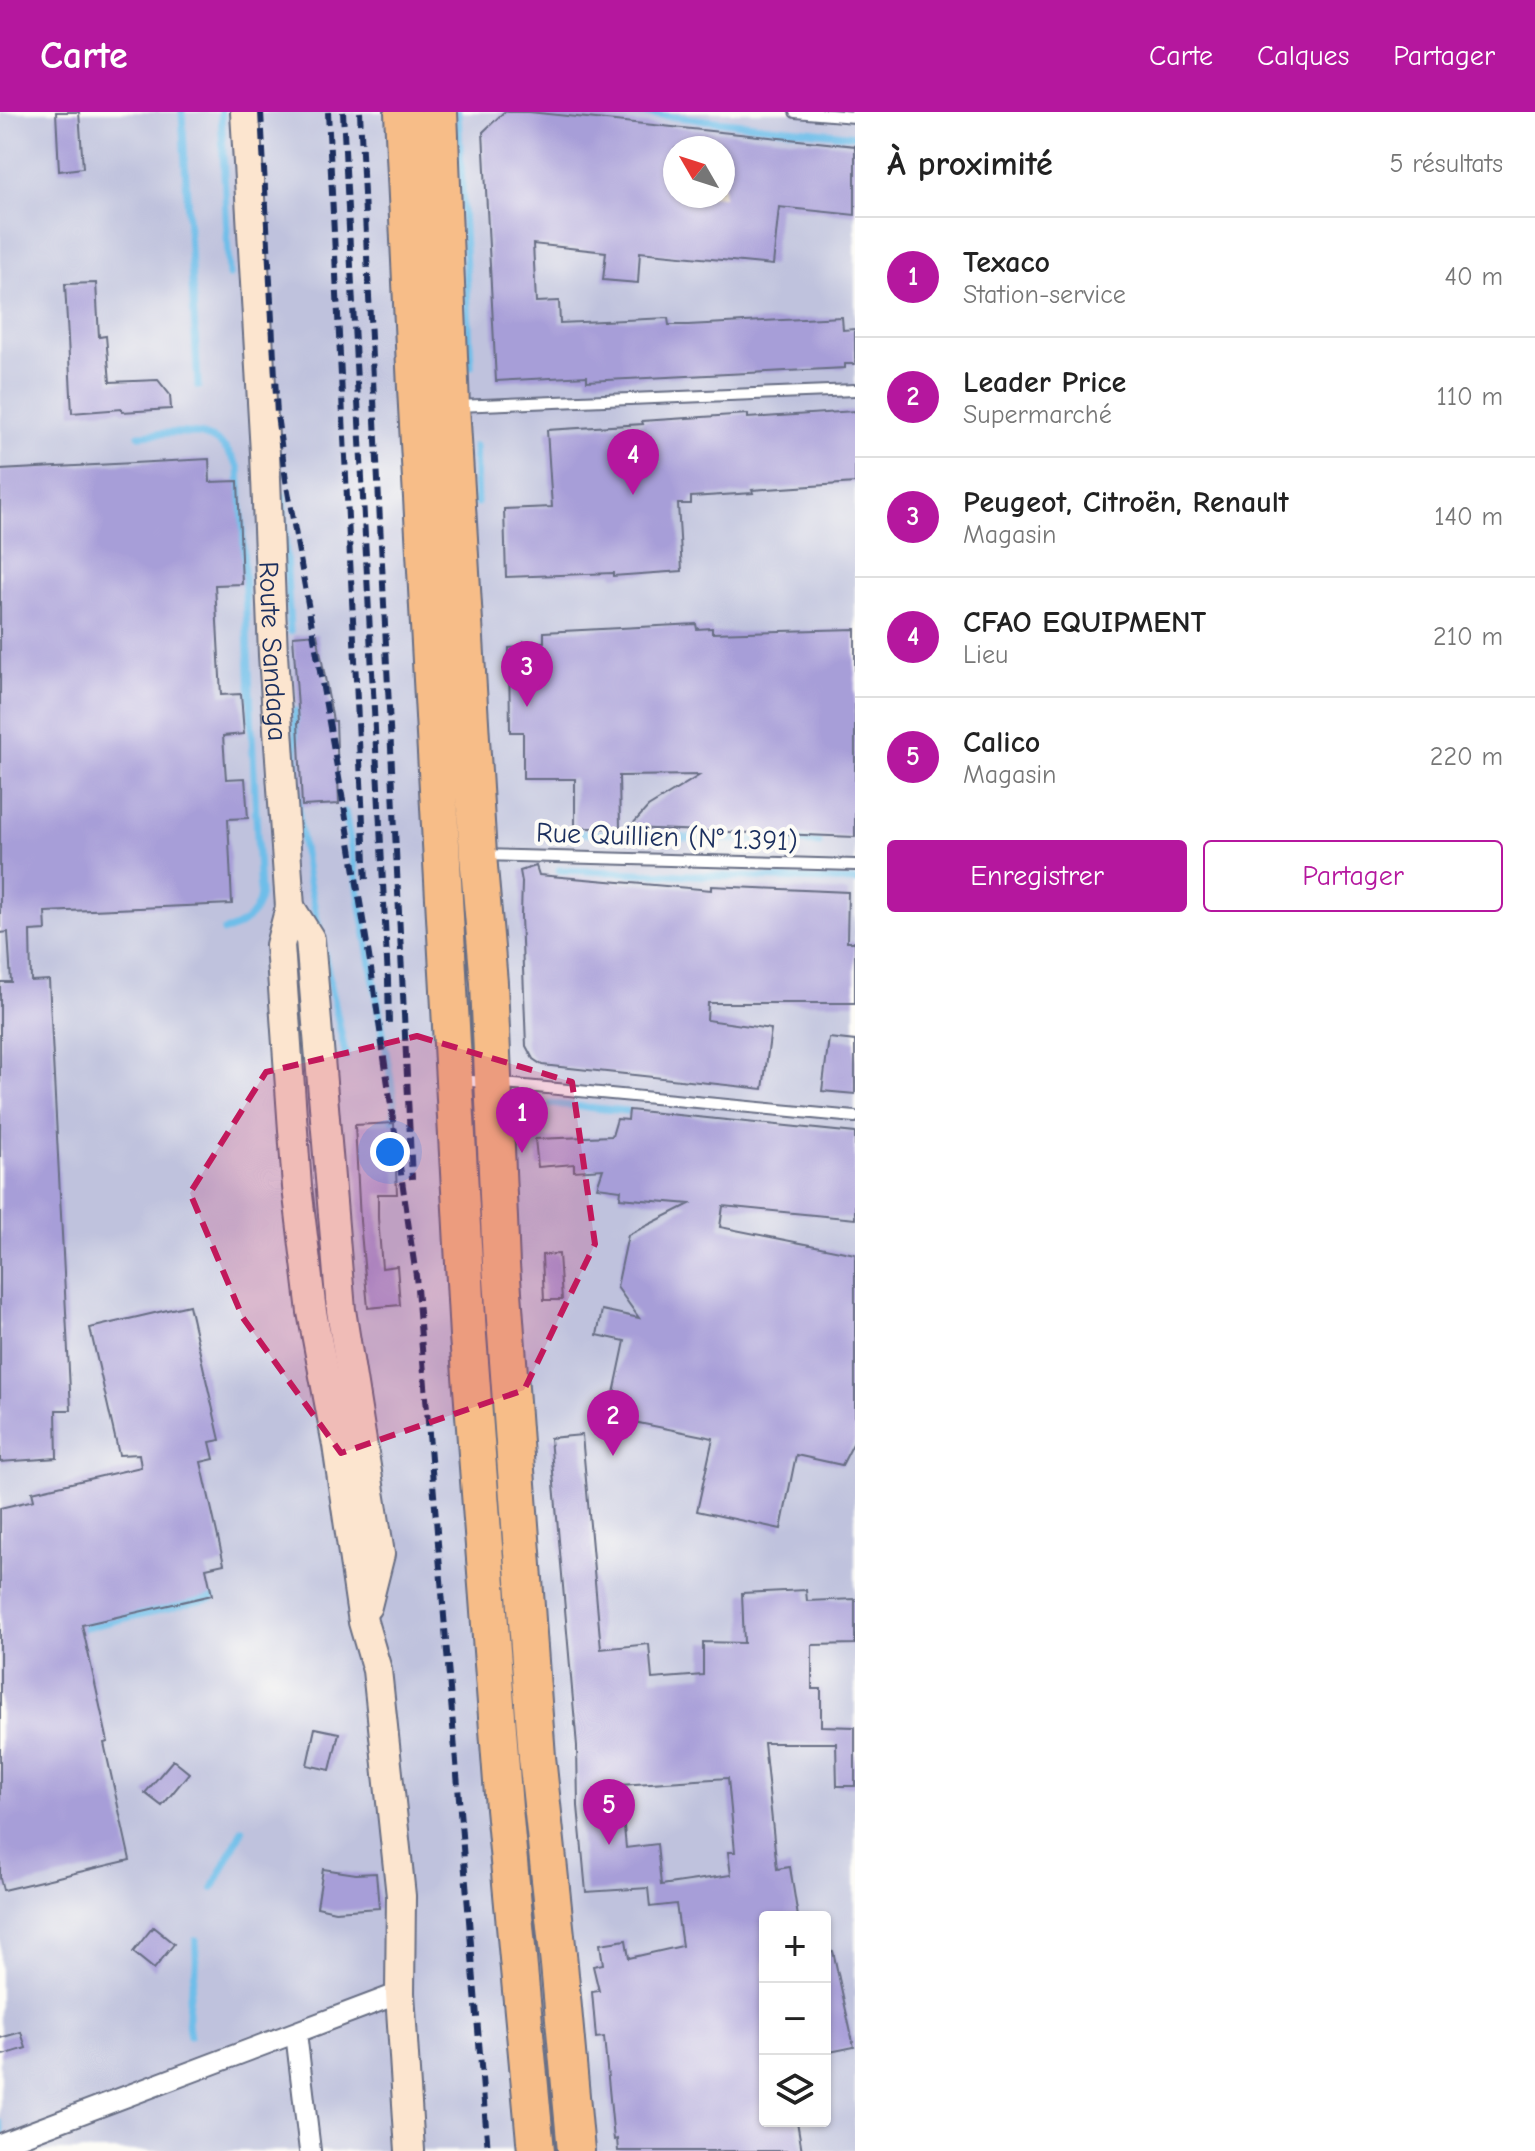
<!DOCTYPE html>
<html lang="fr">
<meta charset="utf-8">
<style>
:root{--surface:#fff;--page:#f6f6f6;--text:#222;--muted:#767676;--line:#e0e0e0;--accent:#b5179e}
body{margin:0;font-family:"Comic Neue",sans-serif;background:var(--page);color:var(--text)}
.controls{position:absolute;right:24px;bottom:24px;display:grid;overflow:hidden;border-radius:8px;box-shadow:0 2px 6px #0004}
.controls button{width:72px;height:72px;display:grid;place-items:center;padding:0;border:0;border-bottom:2px solid var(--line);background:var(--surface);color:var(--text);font:40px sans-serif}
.compass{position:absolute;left:663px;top:24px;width:72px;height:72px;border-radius:50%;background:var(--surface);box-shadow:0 2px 6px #0004;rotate:309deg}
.you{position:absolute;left:390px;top:1040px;width:28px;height:28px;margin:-20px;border:6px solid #fff;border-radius:50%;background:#1a73e8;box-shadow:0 0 0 12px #1a73e833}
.badge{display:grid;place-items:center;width:52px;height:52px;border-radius:50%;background:var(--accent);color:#fff;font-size:26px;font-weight:700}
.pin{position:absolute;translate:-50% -66px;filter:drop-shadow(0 2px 4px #0008)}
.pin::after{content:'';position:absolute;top:42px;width:28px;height:24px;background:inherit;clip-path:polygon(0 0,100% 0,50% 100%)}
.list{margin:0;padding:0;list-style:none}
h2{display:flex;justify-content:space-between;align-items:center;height:104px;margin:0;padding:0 32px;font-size:34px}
h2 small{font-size:26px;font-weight:400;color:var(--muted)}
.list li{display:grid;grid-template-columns:52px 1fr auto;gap:24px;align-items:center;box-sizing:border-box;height:120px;padding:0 32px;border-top:2px solid var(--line)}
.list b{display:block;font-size:30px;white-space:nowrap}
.list p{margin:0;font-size:26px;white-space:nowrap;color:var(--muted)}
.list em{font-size:26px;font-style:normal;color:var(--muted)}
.actions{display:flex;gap:16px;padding:24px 32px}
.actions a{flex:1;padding:18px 0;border:2px solid var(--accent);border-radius:8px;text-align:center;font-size:28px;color:var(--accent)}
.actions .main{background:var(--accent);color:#fff}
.icon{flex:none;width:44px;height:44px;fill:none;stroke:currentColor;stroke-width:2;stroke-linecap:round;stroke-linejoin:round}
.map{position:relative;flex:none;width:855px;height:2039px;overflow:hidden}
header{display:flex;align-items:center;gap:48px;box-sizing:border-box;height:112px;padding:0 40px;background:var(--accent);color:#fff}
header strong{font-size:38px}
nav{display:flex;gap:44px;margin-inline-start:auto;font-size:28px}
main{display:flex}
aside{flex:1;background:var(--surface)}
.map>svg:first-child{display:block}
.industrial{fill:#bfc2dd;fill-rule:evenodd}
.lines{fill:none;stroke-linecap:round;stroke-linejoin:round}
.stream{stroke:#6ebee9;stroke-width:7}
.building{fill:#a79ed8;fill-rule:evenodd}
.lane-casing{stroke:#676e84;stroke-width:14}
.street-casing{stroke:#676e84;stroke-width:24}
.secondary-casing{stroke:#676e84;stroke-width:32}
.highway-casing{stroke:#676e84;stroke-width:40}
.lane{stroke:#fff;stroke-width:10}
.street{stroke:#fff;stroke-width:20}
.secondary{stroke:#fce5cf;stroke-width:28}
.highway{stroke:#f7bd88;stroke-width:36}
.rail{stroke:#1b2f5e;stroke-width:6;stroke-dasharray:12 6;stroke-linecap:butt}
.marked{fill:#c2185b;fill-opacity:0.2;stroke:#c2185b;stroke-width:6;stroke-dasharray:16 10;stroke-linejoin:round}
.labels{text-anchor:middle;stroke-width:8;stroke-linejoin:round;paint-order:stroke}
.street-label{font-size:28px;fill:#1b2f5e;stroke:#fdfcf7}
</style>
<header>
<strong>Carte</strong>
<nav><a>Carte</a><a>Calques</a><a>Partager</a></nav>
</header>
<main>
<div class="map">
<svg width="855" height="2039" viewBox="0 0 855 2039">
<rect width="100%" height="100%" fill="#fdfcf7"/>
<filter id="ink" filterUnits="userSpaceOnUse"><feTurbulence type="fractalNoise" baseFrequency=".0125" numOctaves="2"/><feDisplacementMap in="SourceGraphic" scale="16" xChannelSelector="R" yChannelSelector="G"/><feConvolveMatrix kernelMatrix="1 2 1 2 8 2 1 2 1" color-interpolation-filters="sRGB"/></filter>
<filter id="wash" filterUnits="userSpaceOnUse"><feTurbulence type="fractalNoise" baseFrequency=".006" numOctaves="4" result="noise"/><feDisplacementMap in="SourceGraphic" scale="32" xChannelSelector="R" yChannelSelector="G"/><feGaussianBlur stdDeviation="1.8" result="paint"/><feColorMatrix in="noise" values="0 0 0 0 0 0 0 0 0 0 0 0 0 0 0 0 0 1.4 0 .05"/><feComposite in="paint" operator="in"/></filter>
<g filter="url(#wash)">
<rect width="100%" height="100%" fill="#f3e4ca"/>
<path class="industrial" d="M0,0h855v2039h-855zM675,36h48v48h-48zM765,1805h60v204h-60z"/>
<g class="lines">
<path class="stream" d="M182,0l16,274
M221,0l8,163
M458,0l13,254
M631,0l224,24
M139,323c26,-1 65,-9 85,12 6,6 10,14 15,21l21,428c-4,19 -17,31 -36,35
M475,334l2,57
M283,384l7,135
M295,599l4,110 8,52 13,60
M345,700l48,280 2,16 -2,12
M578,721l87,4
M666,725l153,6
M559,758l296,11
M324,841l22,104
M551,992l76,7
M74,1518l138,-32
M213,1776l29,-58
M190,1924c-5,-21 0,-44 5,-64 3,-10 0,-22 1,-32
M0,2011l3,17"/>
</g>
<g id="blocks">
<path class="building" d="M56,0h23l4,56 -24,3z
M504,0h25l326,34v69l-76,-8 -6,58 -133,-13 -2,31 -35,-3 3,-28 -73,-8 3,58 23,-1 1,22 108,-5 1,7h19l154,-8 1,13 12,-1v35h-10v4l-258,13v-5l-91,5 -13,-249zM675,36h48v48h-48z
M96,171l3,54 7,-1 4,46 48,-2 12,15 1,14 -49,3v-3l-50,4 -7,-129z
M855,299v72l-103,7 1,3 -62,4v7h-13l4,67 -69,5v-3l-107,4 -2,-68 48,-2 -5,-77 96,-6 -1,-3 106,-7v4z
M209,347l1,23 28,-1 4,103 -27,1 6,110 20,-1 3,40 -21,2 3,43 19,-1 3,40 -20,1 4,85 -187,8 1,18 -16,1 1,50 18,-1 22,430h-15l1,48 -57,4v-480h11l-3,-50 -8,1v-463z
M696,512l1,5 15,-1v5l143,-4v208l-226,-9 19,-21 52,-32 -81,1 1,52h-45v-49h-52v-47h-13l-1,-84 15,-1v-5h20v-10z
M317,522l16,87h3l3,83 -37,2 -4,-84h1l-6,-86z
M536,754l3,9 172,15v-4l137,6 -1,50h8v61h-147l-1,17 64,9 -8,60 -221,-24 -9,-6 -7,-13 -5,-130 1,-34 -2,-11z
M829,926l26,3v53l-33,-3z
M629,998l226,23v86l-132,-13 -3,21 135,27v186l-13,25 -46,-10 -15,74 -84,-18 16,-73 -104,-21 16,-76 -28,-6 5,-25 37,8 -22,-31 11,-52 62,-31 -70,-6 1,-8 -24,-3 6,-18 -29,2v-7l-36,3 -3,-28 77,-3 5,-17 11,1z
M394,1011l3,71h-19v24l4,50 15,-2 3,39 -32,3 -8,-87 -5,-96z
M559,1142l3,46h-18l-2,-45z
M189,1193l31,135 -10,2 4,17 -13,3 23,102 -18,4 6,27 -130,30 26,117 -4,1 26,117 -127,30 -3,-12v-370l34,-8 -2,-8 109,-25 -2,-13 -20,1 -29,-127z
M582,1323l19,214 48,-5 3,35 51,-4v-33l41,1 -2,-50 64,-3 1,11 48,-2v45l-43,1v44h9v37l34,1v59h-18l-1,-43h-72l13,126 13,-2 8,50h-33v204h32l5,30h-184l-1,-12 -3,1 -10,-103 -8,1 -4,-46 7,-1 -6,-25 10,-2 -3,-20 26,-4 3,18 53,-12 -6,-42 -26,3 -2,-19 -62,4 -8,-86 -1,-60 -27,-308zM728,1666l7,74h-7l3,23 -70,10 -4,-41 -31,4 -6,-63z
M315,1616l24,5 -9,37 -23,-5z
M173,1648l16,13 -27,33 -17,-13z
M323,1757l33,5 20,-1 3,35 -44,3 -18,-4z
M153,1815l21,17 -20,25 -21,-17z
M833,1839l21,96 -29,6v-101z
M21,1920l5,16 -26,8v-18z"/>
</g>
</g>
<g filter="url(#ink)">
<use href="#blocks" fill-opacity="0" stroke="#676e84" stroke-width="2"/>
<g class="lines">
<g class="lane-casing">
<path id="lane" d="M795,0l60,5
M457,294l398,-16
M484,743l371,10
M461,968l394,37"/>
</g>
<g class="street-casing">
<path id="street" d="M296,1921l14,118
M0,2032l400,-151"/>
</g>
<g class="secondary-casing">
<g id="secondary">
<path id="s1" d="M245,0l20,341 8,202 17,252 -10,38 17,242 15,125 25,133 26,177 14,48 24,226 -1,97 10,158"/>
<path d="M290,795l20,32 31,371 39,244 -13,52"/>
</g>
</g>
<g class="highway-casing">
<path id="highway" d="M403,0l13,276 52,948 36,472 32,343
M439,0l12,294 27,449 11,128 12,282 36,492 22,207 17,187"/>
</g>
<use href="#lane" class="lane"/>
<use href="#street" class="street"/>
<use href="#secondary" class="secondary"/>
<use href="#highway" class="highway"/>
<path class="rail" d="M261,0l16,303 9,65 59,332 25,150 46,314 72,875
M328,0l38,771
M343,0l45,868 1,45
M360,0l52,1067"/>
</g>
</g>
<path class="marked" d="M417,924l155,46 23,162 -71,146 -183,63 -98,-135 -53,-125 76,-121z"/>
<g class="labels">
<g class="street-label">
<text dy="10" stroke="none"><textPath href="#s1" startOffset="540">Route Sandaga</textPath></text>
<text transform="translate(667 724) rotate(2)" y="10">Rue Quillien (N° 1.391)</text>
</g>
</g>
</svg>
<div class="controls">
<button>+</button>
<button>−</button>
<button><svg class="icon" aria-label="layers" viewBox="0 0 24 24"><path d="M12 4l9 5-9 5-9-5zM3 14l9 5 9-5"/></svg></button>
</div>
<svg class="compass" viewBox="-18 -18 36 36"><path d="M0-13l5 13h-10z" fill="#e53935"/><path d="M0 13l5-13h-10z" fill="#767676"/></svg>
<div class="you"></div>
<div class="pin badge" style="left:522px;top:1041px">1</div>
<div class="pin badge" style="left:613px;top:1344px">2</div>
<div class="pin badge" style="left:527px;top:595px">3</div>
<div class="pin badge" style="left:633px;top:383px">4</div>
<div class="pin badge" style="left:609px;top:1733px">5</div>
</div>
<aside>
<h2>À proximité<small>5 résultats</small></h2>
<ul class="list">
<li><span class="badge">1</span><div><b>Texaco</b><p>Station-service</p></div><em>40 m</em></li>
<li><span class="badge">2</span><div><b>Leader Price</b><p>Supermarché</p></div><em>110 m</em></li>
<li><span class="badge">3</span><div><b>Peugeot, Citroën, Renault</b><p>Magasin</p></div><em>140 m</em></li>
<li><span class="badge">4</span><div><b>CFAO EQUIPMENT</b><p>Lieu</p></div><em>210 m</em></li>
<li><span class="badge">5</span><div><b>Calico</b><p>Magasin</p></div><em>220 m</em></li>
</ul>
<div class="actions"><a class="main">Enregistrer</a><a>Partager</a></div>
</aside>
</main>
